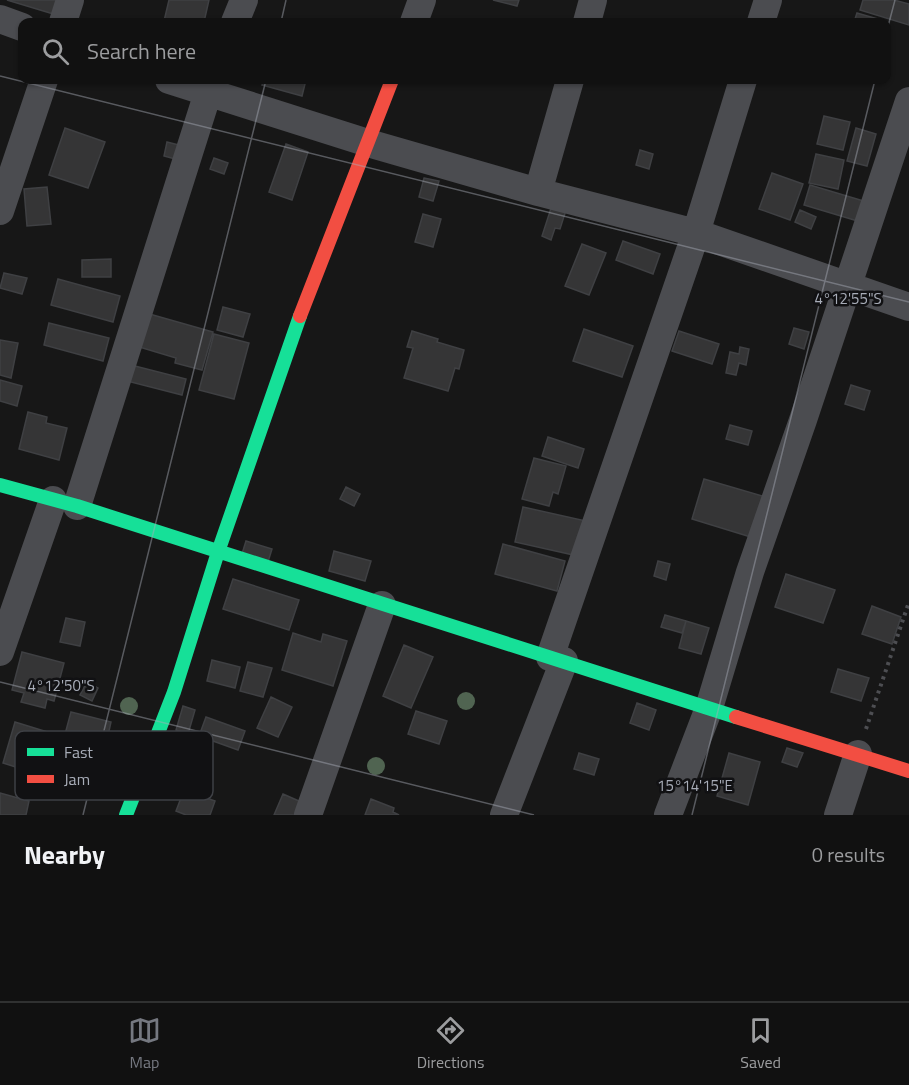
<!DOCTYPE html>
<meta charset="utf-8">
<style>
:root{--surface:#111;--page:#1e1f1f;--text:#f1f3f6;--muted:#9c9d9f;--line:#303131;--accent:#757880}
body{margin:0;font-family:"Titillium Web",sans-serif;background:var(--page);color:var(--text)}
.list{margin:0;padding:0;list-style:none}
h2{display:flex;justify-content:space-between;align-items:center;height:78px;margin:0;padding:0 24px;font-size:26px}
h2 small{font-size:20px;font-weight:400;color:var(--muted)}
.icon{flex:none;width:33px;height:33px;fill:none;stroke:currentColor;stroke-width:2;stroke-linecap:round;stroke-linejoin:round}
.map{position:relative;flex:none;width:909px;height:815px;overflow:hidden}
.search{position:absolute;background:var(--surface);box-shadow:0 2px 4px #0004;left:18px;right:18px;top:18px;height:66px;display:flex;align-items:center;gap:15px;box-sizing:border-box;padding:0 21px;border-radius:12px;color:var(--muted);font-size:22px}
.sheet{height:186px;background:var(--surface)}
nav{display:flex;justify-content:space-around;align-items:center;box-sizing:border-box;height:84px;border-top:2px solid var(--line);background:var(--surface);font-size:16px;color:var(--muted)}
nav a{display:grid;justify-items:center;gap:3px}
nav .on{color:var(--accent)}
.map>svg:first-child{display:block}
.building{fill:#353536;stroke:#3f4043;stroke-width:1.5}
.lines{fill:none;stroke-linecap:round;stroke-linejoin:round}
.path{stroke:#4d4e52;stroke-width:4;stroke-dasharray:3 4.5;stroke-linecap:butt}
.street{stroke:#4b4c50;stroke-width:28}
.fast{stroke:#16e098;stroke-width:14}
.jam{stroke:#f24e42;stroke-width:14}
.tree{fill:#506451}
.ticks{fill:none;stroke:#a8adb8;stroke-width:1.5;stroke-opacity:0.45}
.key{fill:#111113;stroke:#3e4045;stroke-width:1.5}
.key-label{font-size:16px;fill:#a8adb8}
.ticks-label{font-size:15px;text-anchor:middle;fill:#a8adb8;stroke:#111113;stroke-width:5;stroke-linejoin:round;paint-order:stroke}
</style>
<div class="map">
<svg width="909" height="815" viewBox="0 0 909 815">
<rect width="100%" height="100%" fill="#171717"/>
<path class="building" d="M7,0h57l-4,16z
M169,0h40l-5,22 -40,-1z
M493,0h26l-2,6z
M863,0h31l15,4v21l-49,-15z
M857,13l21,6 -1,3h-23z
M264,80h42l-4,16 -40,-11z
M824,116l26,6 -7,28 -26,-6z
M65,128l40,14 -17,46 -39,-13z
M856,128l20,6 -9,32 -20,-5z
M167,142l16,4 -4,14 -15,-4z
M286,144l22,8 -16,48 -23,-8z
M640,150l13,4 -4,15 -13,-4z
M816,154l28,6 -6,29 -29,-6z
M214,158l14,5 -4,11 -14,-5z
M772,173l31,11 -13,36 -31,-11z
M424,178l15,3 -6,20 -14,-4z
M810,185l57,17 -6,20 -57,-17z
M47,187l4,37 -24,2 -3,-37z
M553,202l14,5 -7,22 -5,-1 -4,12 -9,-4z
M800,210l16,7 -5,12 -16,-7z
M423,214l18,5 -8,28 -18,-5z
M623,241l37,13 -7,20 -37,-14z
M582,244l24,9 -17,42 -24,-9z
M111,259v18h-29v-17z
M4,273l23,5 -5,16 -22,-6z
M58,279l62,17 -7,26 -62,-17z
M223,307l27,7 -7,23 -26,-7z
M146,313l67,19 -11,38 -27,-7 1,-5 -40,-12z
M49,323l60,15 -6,23 -59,-16z
M794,328l15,4 -5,17 -15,-5z
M584,329l49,17 -11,31 -49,-16z
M412,331l26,8 -1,3 27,8 -5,19 -4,-1 -7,23 -44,-13 9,-30 -6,-1z
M679,331l40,13 -7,20 -40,-13z
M214,334l35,9 -15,56 -35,-9z
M0,340l18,3 -7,35 -11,-3z
M740,347l9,2 -3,16 -7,-2 -3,12 -10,-2 4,-21 9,2z
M131,365l55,14 -4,16 -55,-14z
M0,380l22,6 -5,20 -17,-5z
M851,385l19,6 -6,19 -19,-6z
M28,412l19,5 -1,6 21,5 -8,32 -40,-11z
M730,425l22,6 -4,14 -22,-6z
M548,437l36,12 -6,19 -36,-12z
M534,458l32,8 -8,28 -5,-2 -4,14 -27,-7z
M704,479l62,18 -12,41 -62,-19z
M346,487l14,7 -6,12 -14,-7z
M523,507l63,14 -8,35 -63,-14z
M246,541l26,8 -5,16 -26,-8z
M503,544l62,17 -8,30 -62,-17z
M334,551l37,10 -6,20 -36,-10z
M658,561l12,3 -4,16 -12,-4z
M786,574l49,16 -12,33 -48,-16z
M233,579l66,21 -10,30 -66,-21z
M872,606l29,11 -9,27 -30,-10z
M665,615l21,6 -4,12 -21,-6z
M66,618l19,4 -5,24 -20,-4z
M686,621l23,7 -8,26 -22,-6z
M293,633l28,9 2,-8 24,7 -14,45 -51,-16z
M404,645l29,12 -22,51 -28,-12z
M22,652l42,11 -10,38 -7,-2 -2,9 -24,-6 3,-9 -12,-3z
M212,660l28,7 -5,21 -28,-7z
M248,662l24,6 -9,29 -23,-6z
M838,669l31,9 -8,23 -30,-9z
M87,682l11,6 -6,13 -12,-6z
M271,697l21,10 -14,30 -21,-9z
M637,703l19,7 -7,20 -19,-7z
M183,706l12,4 -7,24 -12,-4z
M416,711l31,10 -8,23 -31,-10z
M71,712l40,10 -6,27 -41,-11z
M206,717l39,14 -7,19 -39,-14z
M15,722l39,12 -13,41 -38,-12z
M787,748l16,5 -6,14 -15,-5z
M579,753l20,6 -5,16 -20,-6z
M729,753l31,9 -12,43 -31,-9z
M184,790l31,11 -5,14h-24l-10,-4z
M0,793l29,8 -3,14h-26z
M283,794l25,11 -4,10h-30z
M371,799l23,9 -1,4 6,3h-34z"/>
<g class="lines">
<path class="path" d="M866,729l43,-127"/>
<path class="street" d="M0,19l22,8
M63,22l7,-22
M235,22l9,-22
M414,22l8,-22
M587,22l6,-22
M761,22l7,-22
M169,80l199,63 170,49 158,41 213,74
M538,192l32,-112
M0,211l44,-131
M77,506l135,-426
M0,652l53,-152
M550,657l146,-424 47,-153
M308,815l74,-210
M504,815l60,-154
M668,815l41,-107 41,-136 53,-152 106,-319
M838,815l20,-61"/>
<path class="fast" d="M0,485l77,21 659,211
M126,815l48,-123 44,-140 82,-236"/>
<path class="jam" d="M300,316l92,-236
M736,717l173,54"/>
</g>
<g class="tree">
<circle cx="466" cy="701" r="9"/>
<circle cx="129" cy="706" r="9"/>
<circle cx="376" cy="766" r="9"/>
</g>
<path class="ticks" d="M281,22l5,-22M886,34l9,-34M0,76l909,226M0,682l534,133M83,815l183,-735M692,815l183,-735"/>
<rect x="15" y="731" width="198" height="69" rx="9" class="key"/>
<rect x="27" y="748" width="27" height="8" fill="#16e098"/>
<rect x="27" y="775" width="27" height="8" fill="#f24e42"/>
<g class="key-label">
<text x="64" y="758">Fast</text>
<text x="64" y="785">Jam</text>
</g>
<g class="ticks-label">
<text x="848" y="304">4°12'55"S</text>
<text x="61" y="691">4°12'50"S</text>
<text x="695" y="791">15°14'15"E</text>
</g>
</svg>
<div class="search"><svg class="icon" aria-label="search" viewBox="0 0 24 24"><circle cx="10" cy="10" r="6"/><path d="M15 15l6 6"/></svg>Search here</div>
</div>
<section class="sheet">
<h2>Nearby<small>0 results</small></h2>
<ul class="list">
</ul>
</section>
<nav>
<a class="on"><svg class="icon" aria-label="map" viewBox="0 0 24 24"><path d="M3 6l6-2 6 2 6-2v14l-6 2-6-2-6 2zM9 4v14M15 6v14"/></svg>Map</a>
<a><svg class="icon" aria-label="directions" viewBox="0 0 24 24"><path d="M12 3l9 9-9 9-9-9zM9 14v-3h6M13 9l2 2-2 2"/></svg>Directions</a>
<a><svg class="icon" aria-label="saved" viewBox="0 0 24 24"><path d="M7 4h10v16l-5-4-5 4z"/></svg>Saved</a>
</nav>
